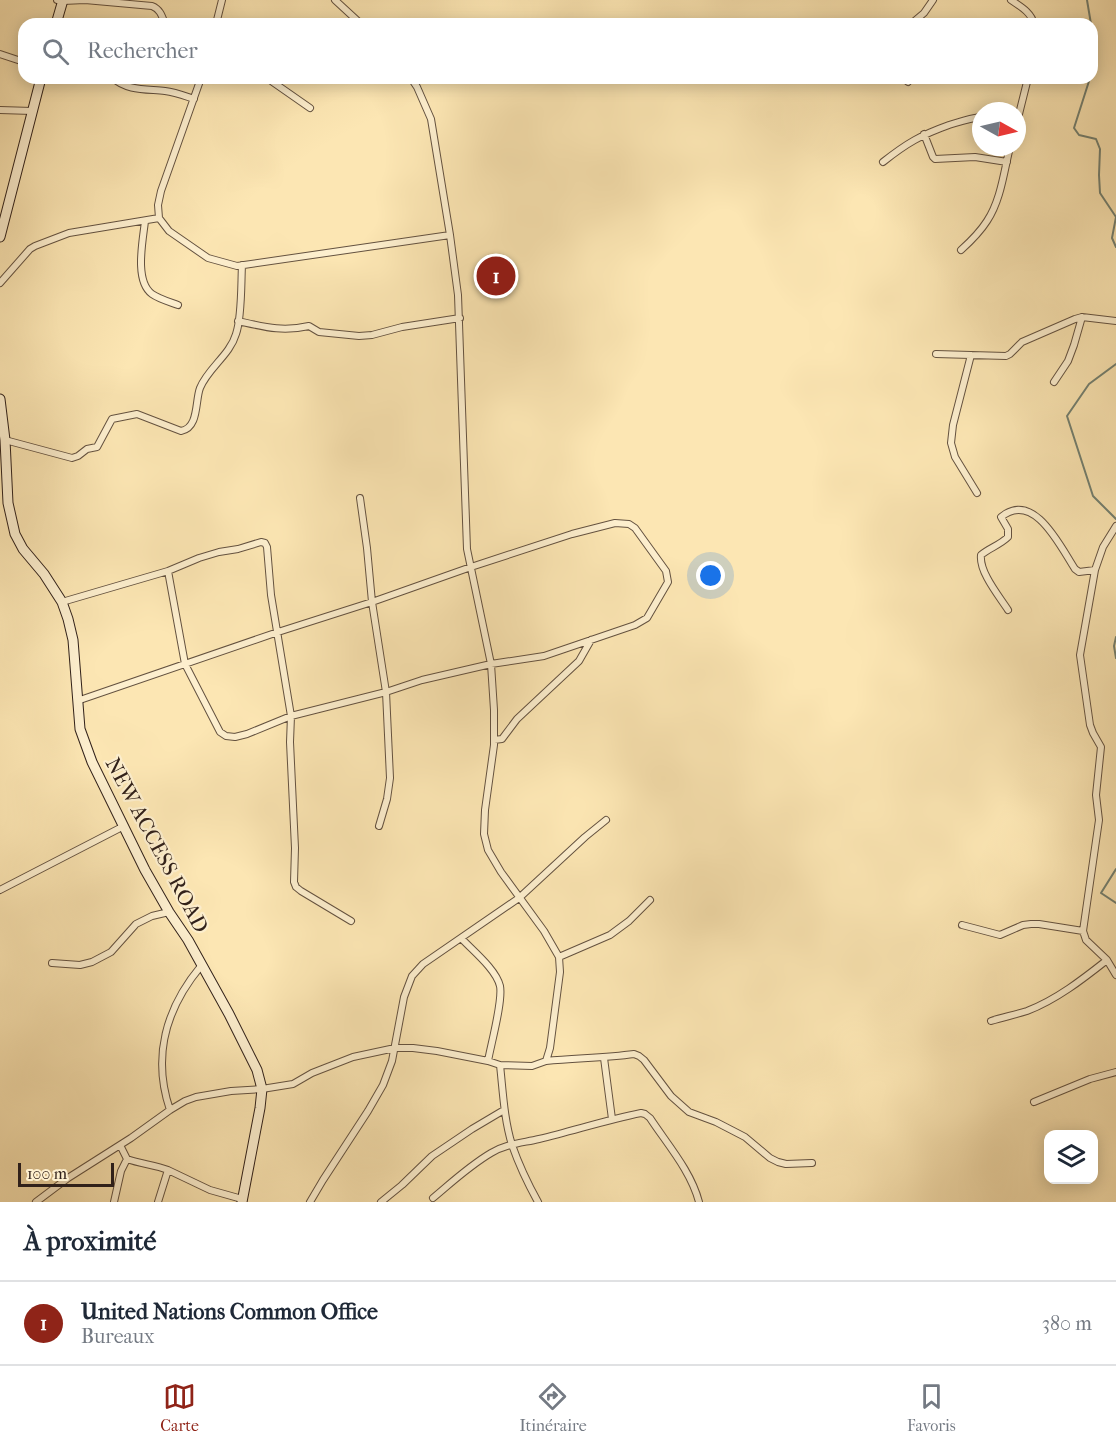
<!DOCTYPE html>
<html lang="fr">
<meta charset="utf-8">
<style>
:root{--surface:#fff;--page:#f6f6f7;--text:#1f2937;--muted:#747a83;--line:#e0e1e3;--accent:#8f2418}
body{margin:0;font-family:"IM FELL French Canon",serif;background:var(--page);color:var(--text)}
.controls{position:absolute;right:18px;bottom:18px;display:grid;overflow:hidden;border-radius:12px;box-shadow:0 3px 15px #0003}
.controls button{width:54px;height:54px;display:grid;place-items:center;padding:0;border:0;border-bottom:2px solid var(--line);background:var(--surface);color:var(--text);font:30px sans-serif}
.compass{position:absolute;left:972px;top:102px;width:54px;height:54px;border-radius:50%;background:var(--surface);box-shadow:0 3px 15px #0003;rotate:98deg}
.scale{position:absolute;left:18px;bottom:15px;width:96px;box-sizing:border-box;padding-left:6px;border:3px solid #31211a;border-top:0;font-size:16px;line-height:21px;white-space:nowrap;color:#31211a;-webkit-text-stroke:4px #fdefce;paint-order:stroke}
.you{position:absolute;left:711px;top:576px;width:21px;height:21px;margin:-15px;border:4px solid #fff;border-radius:50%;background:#1a73e8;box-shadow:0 0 0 9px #1a73e833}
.badge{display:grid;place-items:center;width:39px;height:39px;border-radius:50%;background:var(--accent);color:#fff;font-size:20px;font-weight:700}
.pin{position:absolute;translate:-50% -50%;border:3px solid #fff;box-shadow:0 2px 6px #0006}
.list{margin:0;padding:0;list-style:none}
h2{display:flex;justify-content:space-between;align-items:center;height:78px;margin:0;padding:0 24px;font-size:26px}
h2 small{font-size:20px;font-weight:400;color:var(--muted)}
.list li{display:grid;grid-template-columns:39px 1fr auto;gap:18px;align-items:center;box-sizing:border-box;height:84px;padding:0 24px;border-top:2px solid var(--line)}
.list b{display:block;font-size:22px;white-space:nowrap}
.list p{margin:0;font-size:20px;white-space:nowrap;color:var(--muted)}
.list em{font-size:20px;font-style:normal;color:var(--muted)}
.icon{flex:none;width:33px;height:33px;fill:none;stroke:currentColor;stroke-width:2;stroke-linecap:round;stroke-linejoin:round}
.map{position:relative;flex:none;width:1116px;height:1202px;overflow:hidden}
.search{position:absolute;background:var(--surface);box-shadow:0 3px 15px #0003;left:18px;right:18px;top:18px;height:66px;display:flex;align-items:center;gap:15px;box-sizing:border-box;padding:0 21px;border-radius:18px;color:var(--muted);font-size:22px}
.sheet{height:162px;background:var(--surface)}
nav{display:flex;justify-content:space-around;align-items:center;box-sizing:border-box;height:84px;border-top:2px solid var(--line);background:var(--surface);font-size:16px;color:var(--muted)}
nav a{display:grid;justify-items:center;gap:3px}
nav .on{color:var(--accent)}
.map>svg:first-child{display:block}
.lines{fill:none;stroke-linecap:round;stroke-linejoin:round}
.stream{stroke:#738071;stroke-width:2}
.minor-casing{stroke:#645240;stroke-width:8}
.secondary-casing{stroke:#31211a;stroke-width:11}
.minor{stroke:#fdefce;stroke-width:6}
.secondary{stroke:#fdefce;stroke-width:9}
.labels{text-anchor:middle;stroke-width:4.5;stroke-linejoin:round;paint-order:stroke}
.street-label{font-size:21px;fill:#31211a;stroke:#fdefce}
</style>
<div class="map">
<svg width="1116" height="1202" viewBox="0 0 1116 1202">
<rect width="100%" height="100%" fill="#fce6b3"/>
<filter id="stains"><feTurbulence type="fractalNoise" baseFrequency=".00333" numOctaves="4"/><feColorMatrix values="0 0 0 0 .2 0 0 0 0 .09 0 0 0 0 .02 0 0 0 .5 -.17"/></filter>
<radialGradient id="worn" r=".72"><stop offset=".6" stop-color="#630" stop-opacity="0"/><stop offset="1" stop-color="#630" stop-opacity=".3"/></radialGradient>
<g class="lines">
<path class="stream" d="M1087,0l4,24
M1092,35l3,25 -3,11
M1090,78l-16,50 5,7 17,4 4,10 -1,26 1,18 16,24 -4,21 4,9
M1116,364l-27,20 -22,32 26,80 23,23
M1116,637l-2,9 2,12
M1116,869l-15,24 15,10"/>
<g class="minor-casing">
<path id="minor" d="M57,0l6,1 22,-1 67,6c8,3 10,10 13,18
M335,0l26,24
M1011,0c10,7 20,12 23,24
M216,24l6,-24
M911,24l13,-11 9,-13
M0,54l24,8
M113,78c13,13 35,11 52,13 10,1 20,5 29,8
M201,78l-40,113 -3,14 1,13 10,13 39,27 29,8 213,-31
M267,78l43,30
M903,78l5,4
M0,110l32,1
M1017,122l11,-44
M924,134l9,23 2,2 40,-2 32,5
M883,162c24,-19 38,-27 66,-37 10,-3 21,-7 32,-8
M145,221c-2,19 -11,60 7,73 7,5 18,8 26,11
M961,250c10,-9 19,-18 26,-29 14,-21 17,-50 23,-74
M0,283l30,-34 5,-3 34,-13 90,-15
M238,321c27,6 44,11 71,5l10,6 40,4 13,-1 30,-8 58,-9
M936,354l70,2 4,-2 12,-12 53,-23 7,-2 34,4
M971,355l-18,70 -2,18 4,14 22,36
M1054,382l14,-21 6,-16 8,-28
M5,440l67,18 6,-2 9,-7 10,-2 15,-28 25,-5 44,17c18,-3 14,-30 19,-43 8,-20 30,-33 36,-54 6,-17 5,-50 6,-69
M360,498l7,50 5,54 14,90 4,86 -3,21 -8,27
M1116,526l-13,21 -8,23 -15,85 10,70 3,8 8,14 -5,48 3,25 -16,111 3,9 21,20 9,15
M62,602l106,-31 31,-13 20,-6 19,-3 23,-7 4,1 2,4 4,48 20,121 -1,26 5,106 -1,34 2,5 5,4 50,30
M1008,610c-9,-14 -29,-38 -27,-55 8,-7 19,-10 27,-18v-8l-7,-12c33,-27 59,29 74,52l4,3 16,-2
M77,701l201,-69 94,-30 99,-35 101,-33 43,-11 14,1 6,4 31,43 2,11 -21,36 -12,7 -91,31 -53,8 -69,16 -36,12 -95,24 -44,18 -12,3 -9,-1 -6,-4 -35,-68 -17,-93
M494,740l8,-1 15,-20 62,-58 12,-21
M0,890l124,-64
M962,925l38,10 23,-10 8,-1h8l44,7
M461,938c11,12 35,31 39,48 3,15 -9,58 -12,75
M559,957l51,-22 19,-14 21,-21
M52,963l28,2 12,-3 19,-10 25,-28 16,-8 17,-4
M991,1021c12,-4 24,-6 36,-10 29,-11 56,-32 80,-51
M604,1058l8,61
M546,1061c30,-3 59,-3 88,-7l5,2 5,4 27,36 18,16 27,10 29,15 25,21 8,4 8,2 26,-1
M500,1065c3,27 4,54 12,80 7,20 16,39 26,57
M1034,1102l56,-23 26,-7
M170,1110c-18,-53 -4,-102 31,-144
M120,1145l7,14c14,5 28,6 41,11
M433,1198c18,-15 36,-32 58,-45 15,-9 31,-10 48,-14 34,-8 67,-19 102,-26l4,1 5,4c17,26 41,53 49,84
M36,1202l32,-24 63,-40 39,-28 15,-9 11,-4 35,-6 31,-2 31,-5 19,-11 41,-16 42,-9h18l24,3 51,10 12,4 32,1 14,-5 4,-13 10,-76 -1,-15 -15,-26 -43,-59 -13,-22 -4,-16 1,-24 9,-65v-35l-3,-46 -24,-115 -9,-254 -8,-60 -19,-116 -14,-32 -6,-9
M114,1202l7,-31 6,-12
M158,1202l10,-32 42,20 32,9
M310,1202l13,-22 45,-69 15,-26 9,-24 12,-64 8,-21 11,-12 96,-66 66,-61 21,-17
M381,1202l21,-17 30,-29 40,-27 32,-19"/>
</g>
<g class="secondary-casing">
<path id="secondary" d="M56,24l7,-24
M0,237l41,-159
M0,399l5,41 3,63 7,31 8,15 21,25 18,28 6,17 5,21 7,89 12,33 53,108 24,42 19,28 41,74 28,56 5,19 -2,19 -18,94"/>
</g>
<use href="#minor" class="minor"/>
<use href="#secondary" class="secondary"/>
</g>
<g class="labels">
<g class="street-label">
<text transform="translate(157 845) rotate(62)" y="7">NEW ACCESS ROAD</text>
</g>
</g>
<rect width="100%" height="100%" filter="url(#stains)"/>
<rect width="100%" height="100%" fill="url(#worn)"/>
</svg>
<div class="controls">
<button><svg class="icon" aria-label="layers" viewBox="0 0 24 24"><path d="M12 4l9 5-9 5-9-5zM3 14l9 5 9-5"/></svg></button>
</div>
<svg class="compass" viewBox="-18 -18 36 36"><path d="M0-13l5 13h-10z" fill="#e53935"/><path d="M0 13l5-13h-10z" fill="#747a83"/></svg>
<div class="scale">100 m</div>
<div class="you"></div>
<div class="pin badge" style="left:496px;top:276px">1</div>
<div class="search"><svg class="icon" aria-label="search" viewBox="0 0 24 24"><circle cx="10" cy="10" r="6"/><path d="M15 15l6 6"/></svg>Rechercher</div>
</div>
<section class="sheet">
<h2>À proximité<small></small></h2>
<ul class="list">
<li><span class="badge">1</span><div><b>United Nations Common Office</b><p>Bureaux</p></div><em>380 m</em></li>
</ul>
</section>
<nav>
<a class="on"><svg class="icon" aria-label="map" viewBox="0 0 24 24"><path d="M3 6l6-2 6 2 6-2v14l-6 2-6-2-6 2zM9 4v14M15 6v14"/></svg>Carte</a>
<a><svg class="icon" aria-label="directions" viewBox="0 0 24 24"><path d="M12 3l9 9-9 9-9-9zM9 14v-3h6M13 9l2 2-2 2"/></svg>Itinéraire</a>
<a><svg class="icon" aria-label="saved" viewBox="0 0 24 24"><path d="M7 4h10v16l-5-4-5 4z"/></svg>Favoris</a>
</nav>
